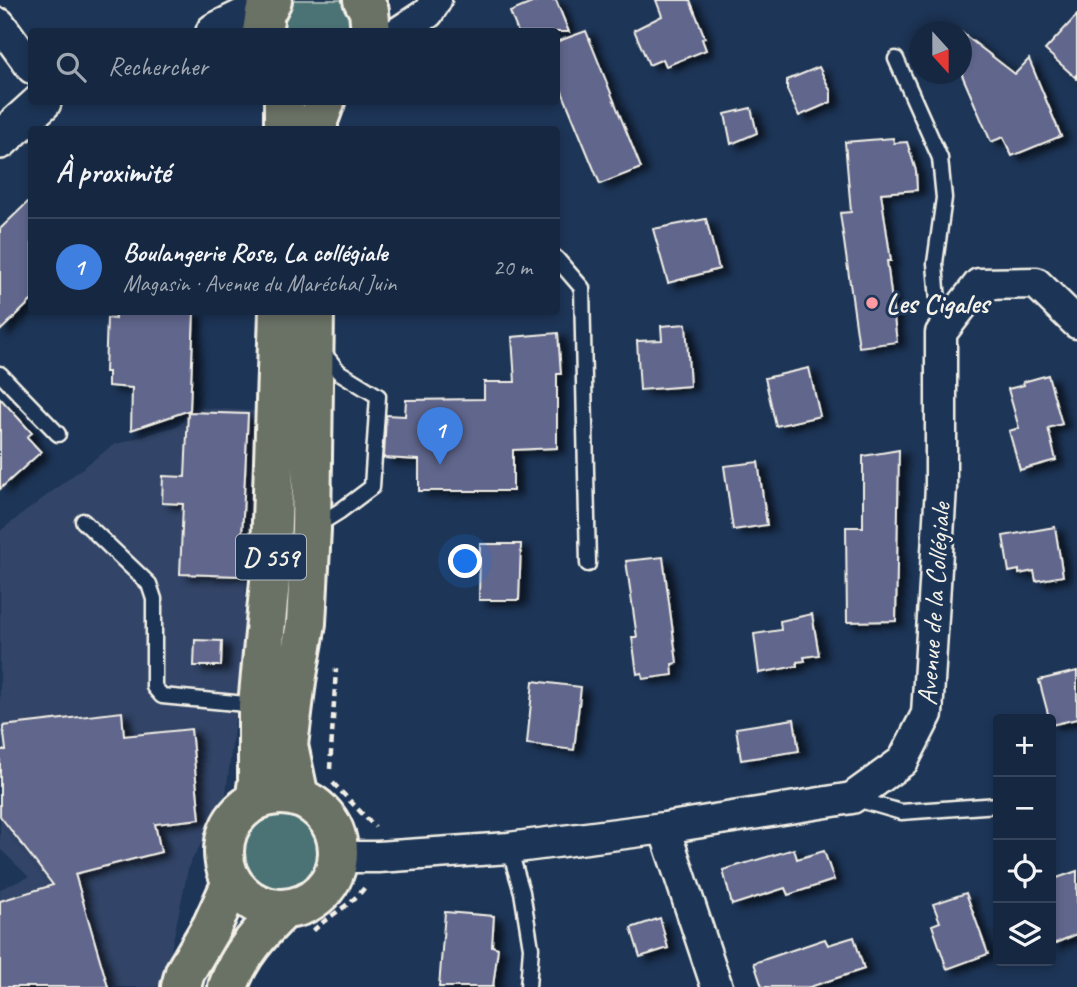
<!DOCTYPE html>
<html lang="fr">
<meta charset="utf-8">
<style>
:root{--surface:#162841;--page:#1f3048;--text:#f1f3f6;--muted:#9ea6b1;--line:#35445a;--accent:#db2777}
body{margin:0;font-family:Caveat,sans-serif;background:var(--page);color:var(--text)}
.controls{position:absolute;right:21px;bottom:21px;display:grid;overflow:hidden;border-radius:7px;box-shadow:0 4px 10px #0003}
.controls button{width:63px;height:63px;display:grid;place-items:center;padding:0;border:0;border-bottom:2px solid var(--line);background:var(--surface);color:var(--text);font:35px sans-serif}
.compass{position:absolute;left:909px;top:21px;width:63px;height:63px;border-radius:50%;background:var(--surface);box-shadow:0 4px 10px #0003;rotate:159deg}
.you{position:absolute;left:466px;top:562px;width:24px;height:24px;margin:-18px;border:5px solid #fff;border-radius:50%;background:#1a73e8;box-shadow:0 0 0 10px #1a73e833}
.badge{display:grid;place-items:center;width:46px;height:46px;border-radius:50%;background:var(--accent);color:#fff;font-size:23px;font-weight:700}
.pin{position:absolute;translate:-50% -58px;filter:drop-shadow(0 2px 4px #0008)}
.pin::after{content:'';position:absolute;top:37px;width:24px;height:21px;background:inherit;clip-path:polygon(0 0,100% 0,50% 100%)}
.list{margin:0;padding:0;list-style:none}
h2{display:flex;justify-content:space-between;align-items:center;height:91px;margin:0;padding:0 28px;font-size:30px}
h2 small{font-size:23px;font-weight:400;color:var(--muted)}
.list li{display:grid;grid-template-columns:46px 1fr auto;gap:21px;align-items:center;box-sizing:border-box;height:98px;padding:0 28px;border-top:2px solid var(--line)}
.list b{display:block;font-size:26px;white-space:nowrap}
.list p{margin:0;font-size:23px;white-space:nowrap;color:var(--muted)}
.list em{font-size:23px;font-style:normal;color:var(--muted)}
.icon{flex:none;width:38px;height:38px;fill:none;stroke:currentColor;stroke-width:2;stroke-linecap:round;stroke-linejoin:round}
.map{position:relative;flex:none;width:1077px;height:987px;overflow:hidden}
.search{position:absolute;background:var(--surface);box-shadow:0 4px 10px #0003;left:28px;top:28px;width:532px;height:77px;display:flex;align-items:center;gap:18px;box-sizing:border-box;padding:0 24px;border-radius:7px;color:var(--muted);font-size:26px}
.panel{position:absolute;background:var(--surface);box-shadow:0 4px 10px #0003;left:28px;top:126px;width:532px;height:189px;border-radius:7px}
.map>svg:first-child{display:block}
.built{fill:#314467}
.green{fill:#4b7274;stroke:#a0b2ae;stroke-width:2}
.building{fill:#60668c;stroke:#f4f1e8;stroke-width:2;filter:url(#shadow)}
.lines{fill:none;stroke-linecap:round;stroke-linejoin:round}
.service-casing{stroke:#f4f1e8;stroke-width:19}
.minor-casing{stroke:#f4f1e8;stroke-width:35}
.tertiary-casing{stroke:#f4f1e8;stroke-width:42}
.primary-casing{stroke:#f4f1e8;stroke-width:44}
.path{stroke:#f4f1e8;stroke-width:4.5;stroke-dasharray:7 5;stroke-linecap:butt}
.service{stroke:#1d3557;stroke-width:14}
.minor{stroke:#1d3557;stroke-width:30}
.tertiary{stroke:#1d3557;stroke-width:37}
.primary{stroke:#6a7165;stroke-width:38}
.poi-dot{fill:#ff9aa2;stroke:#1d3557;stroke-width:2.5}
.labels{text-anchor:middle;stroke-width:6;stroke-linejoin:round;paint-order:stroke}
.shield{fill:#1d3557;stroke:#b4b9bc;stroke-width:2}
.shield-label{font-size:26px;font-weight:bold;fill:#f4f1e8}
.poi-label{font-size:28px;font-weight:bold;fill:#f4f1e8;stroke:#1d3557;text-anchor:start}
.street-label{font-size:28px;fill:#f4f1e8;stroke:#1d3557}
</style>
<div class="map">
<svg width="1077" height="987" viewBox="0 0 1077 987">
<defs>
<filter id="shadow"><feDropShadow dx="8" dy="4.5" stdDeviation="3.5" flood-color="#0009"/></filter>
</defs>
<rect width="100%" height="100%" fill="#1d3557"/>
<filter id="ink" filterUnits="userSpaceOnUse"><feTurbulence type="fractalNoise" baseFrequency=".0143" numOctaves="2"/><feDisplacementMap in="SourceGraphic" scale="14" xChannelSelector="R" yChannelSelector="G"/><feConvolveMatrix kernelMatrix="1 2 1 2 8 2 1 2 1" color-interpolation-filters="sRGB"/></filter>
<g filter="url(#ink)">
<path class="built" d="M190,407l65,4 -13,251 -17,140 -36,63 -26,122h-163v-98l29,-12 -29,-28v-318l113,-86 67,-20z"/>
<path class="green" d="M272,0h91l8,31 -109,1z
M224 852a57 57 0 1 1 114 0a57 57 0 1 1-114 0Z"/>
<path class="building" d="M539,0h17l13,32h-51l-8,-20z
M656,0h34l15,38 -3,1 4,11 -40,16 -3,-7 -14,6 -15,-35 28,-14z
M1077,15v64l-32,-29z
M586,31l55,137 -41,16 -44,-107v-35z
M962,33l53,41 14,-15 32,77 -49,20 -9,-19 -12,5 -29,-67z
M819,67l12,25v10l-32,14 -12,-26v-10z
M751,108l6,25 -26,11 -6,-30z
M893,138l1,5 13,-1 9,29 1,19 -36,3 10,68h-4l10,81 -38,5 -19,-134 11,-1 -6,-70z
M32,198v102l-32,31v-102z
M706,219l13,50 -51,14 -15,-54z
M115,312h79l-4,98 -59,20 1,-42 -24,-2v-14h-3l2,-54 8,1z
M686,324l4,62 -50,4 -3,-49 25,-1 -1,-14z
M558,333l3,41h-4v74l-44,2v41h-94v-31l-35,-2 2,-43 19,1 1,-16 78,-1v-17h31l-3,-45z
M809,368l11,48 -44,10 -11,-48z
M1048,375l14,49 -14,4 8,32 -36,10 -11,-39 10,-3 -11,-39 16,-4 -1,-3z
M0,398l32,35 -5,4 14,15 -41,37z
M188,412l60,2 -8,162 -60,-2 3,-70 -21,-1 1,-27 22,1z
M899,450l-3,171 -49,1 -1,-95h17v-71z
M758,462l9,63 -34,5 -9,-64z
M1055,527l8,49 -27,5 -2,-10 -15,3v-4l-10,2 -6,-36z
M480,544h41l-2,56h-40z
M663,557l14,106 -5,1 1,11 -30,4 -1,-6 -5,1 -5,-37h5l-11,-76z
M812,614l7,41 -15,2 1,4 -8,1v4l-38,7 -5,-39 27,-4 -1,-9z
M195,640l27,1 -1,25h-27z
M1077,671v48l-26,6 -12,-45z
M533,681l48,6 -7,63 -47,-6z
M122,712l2,24 67,-7 9,90 -45,5 6,28 -86,22 33,113h-108v-86l53,-16 -53,-69v-66h6l-3,-24z
M794,719l5,32 -58,9 -5,-32z
M794,849l3,10 27,-8 10,29 -46,15 -3,-7 -53,17 -9,-35z
M1077,871v63l-26,11v-65z
M966,893l22,61 -41,15 -15,-44 8,-3 -7,-18z
M445,912l49,4 -2,30 6,2 -5,39h-54z
M660,918l8,30 -28,9 -9,-29z
M854,937l10,32 -54,18h-48l-8,-24 71,-24 3,6z"/>
<g class="lines">
<g class="service-casing">
<path id="service" d="M896,59l44,99 4,40 -9,65 5,65
M556,258l26,30 6,276
M0,374l58,60
M83,521l66,63 5,15v88l8,9 94,9
M316,526l24,-15 32,-24 6,-91 -39,-24 -18,-22
M853,798l48,14 97,-7
M509,848l13,44 9,56 -3,39"/>
</g>
<g class="minor-casing">
<path id="minor" d="M0,24l32,44
M399,32l29,-19 8,-13
M664,828l53,159
M339,857h39l131,-9 155,-20 188,-30 51,-37 24,-47 14,-227v-154l38,-49 57,-1 41,40"/>
</g>
<g class="tertiary-casing">
<path id="tertiary" d="M215,32l53,-26
M0,140l42,-38"/>
</g>
<g class="primary-casing">
<path id="primary" d="M363,0l6,11 2,21
M262,32l3,-19 7,-13
M284,102v28
M318,130v-9l7,-19
M224 852a57 57 0 1 1 114 0a57 57 0 1 1-114 0Z
M299,797l-11,-52 8,-64 10,-58 5,-94 3,-217
M255,801l3,-20v-76l12,-124 9,-269
M181,987l4,-15 27,-46 20,-44
M228,987c11,-32 32,-55 56,-78"/>
</g>
<path class="path" d="M330,769l6,-100
M333,783l42,44
M313,931c16,-16 39,-26 52,-44"/>
<use href="#service" class="service"/>
<use href="#minor" class="minor"/>
<use href="#tertiary" class="tertiary"/>
<use href="#primary" class="primary"/>
</g>
</g>
<circle class="poi-dot" cx="872" cy="303" r="7"/>
<g class="labels">
<rect class="shield" x="236" y="534.5" width="70" height="45" rx="5"/>
<g class="shield-label">
<text x="271" y="566">D 559</text>
</g>
<g class="poi-label">
<text x="886" y="313">Les Cigales</text>
</g>
<g class="street-label">
<text transform="translate(933 604) rotate(-86)" y="10">Avenue de la Collégiale</text>
</g>
</g>
</svg>
<div class="controls">
<button>+</button>
<button>−</button>
<button><svg class="icon" aria-label="locate" viewBox="0 0 24 24"><circle cx="12" cy="12" r="6"/><path d="M12 2v4M12 18v4M2 12h4M18 12h4"/></svg></button>
<button><svg class="icon" aria-label="layers" viewBox="0 0 24 24"><path d="M12 4l9 5-9 5-9-5zM3 14l9 5 9-5"/></svg></button>
</div>
<svg class="compass" viewBox="-18 -18 36 36"><path d="M0-13l5 13h-10z" fill="#e53935"/><path d="M0 13l5-13h-10z" fill="#9ea6b1"/></svg>
<div class="you"></div>
<div class="pin badge" style="left:440px;top:465px;background:#3f7fe0">1</div>
<div class="search"><svg class="icon" aria-label="search" viewBox="0 0 24 24"><circle cx="10" cy="10" r="6"/><path d="M15 15l6 6"/></svg>Rechercher</div>
<section class="panel">
<h2>À proximité<small></small></h2>
<ul class="list">
<li><span class="badge" style="background:#3f7fe0">1</span><div><b>Boulangerie Rose, La collégiale</b><p>Magasin · Avenue du Maréchal Juin</p></div><em>20 m</em></li>
</ul>
</section>
</div>
